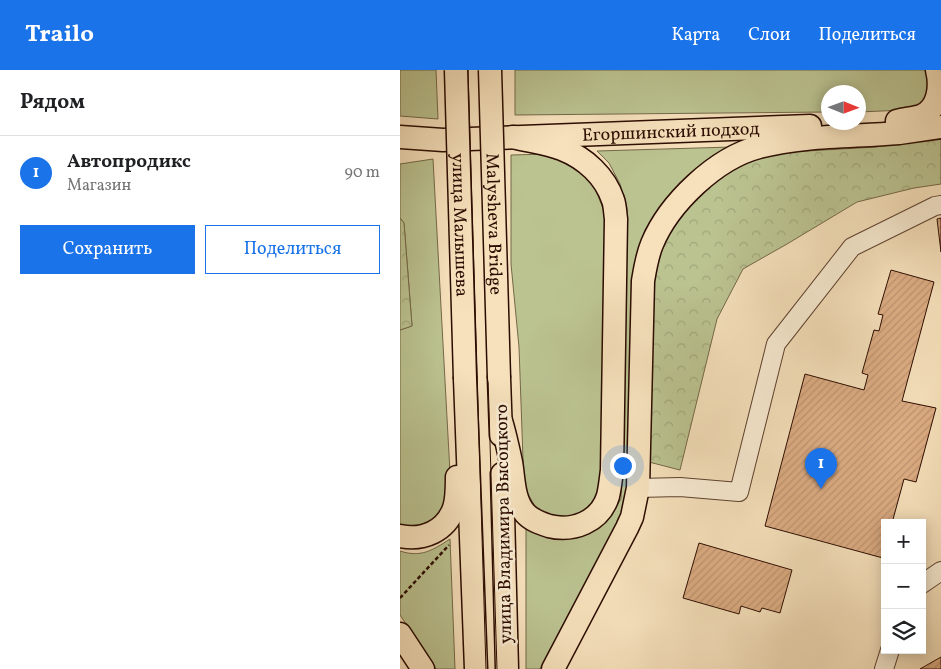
<!DOCTYPE html>
<html lang="ru">
<meta charset="utf-8">
<style>
:root{--surface:#fff;--page:#f6f6f6;--text:#202124;--muted:#757577;--line:#e0e0e0;--accent:#1a73e8}
body{margin:0;font-family:Vollkorn,serif;background:var(--page);color:var(--text)}
.controls{position:absolute;right:15px;bottom:15px;display:grid;overflow:hidden;border-radius:0px;box-shadow:0 2px 12px #0003}
.controls button{width:45px;height:45px;display:grid;place-items:center;padding:0;border:0;border-bottom:1px solid var(--line);background:var(--surface);color:var(--text);font:25px sans-serif}
.compass{position:absolute;left:421px;top:15px;width:45px;height:45px;border-radius:50%;background:var(--surface);box-shadow:0 2px 12px #0003;rotate:91deg}
.you{position:absolute;left:222px;top:395px;width:18px;height:18px;margin:-12px;border:4px solid #fff;border-radius:50%;background:#1a73e8;box-shadow:0 0 0 8px #1a73e833}
.badge{display:grid;place-items:center;width:32px;height:32px;border-radius:50%;background:var(--accent);color:#fff;font-size:16px;font-weight:700}
.pin{position:absolute;translate:-50% -41px;filter:drop-shadow(0 1px 2px #0008)}
.pin::after{content:'';position:absolute;top:26px;width:18px;height:15px;background:inherit;clip-path:polygon(0 0,100% 0,50% 100%)}
.list{margin:0;padding:0;list-style:none}
h2{display:flex;justify-content:space-between;align-items:center;height:65px;margin:0;padding:0 20px;font-size:21px}
h2 small{font-size:16px;font-weight:400;color:var(--muted)}
.list li{display:grid;grid-template-columns:32px 1fr auto;gap:15px;align-items:center;box-sizing:border-box;height:75px;padding:0 20px;border-top:1px solid var(--line)}
.list b{display:block;font-size:19px;white-space:nowrap}
.list p{margin:0;font-size:16px;white-space:nowrap;color:var(--muted)}
.list em{font-size:16px;font-style:normal;color:var(--muted)}
.actions{display:flex;gap:10px;padding:15px 20px}
.actions a{flex:1;padding:11px 0;border:1px solid var(--accent);border-radius:0px;text-align:center;font-size:18px;color:var(--accent)}
.actions .main{background:var(--accent);color:#fff}
.icon{flex:none;width:28px;height:28px;fill:none;stroke:currentColor;stroke-width:2;stroke-linecap:round;stroke-linejoin:round}
.map{position:relative;flex:none;width:541px;height:599px;overflow:hidden}
header{display:flex;align-items:center;gap:30px;box-sizing:border-box;height:70px;padding:0 25px;background:var(--accent);color:#fff}
header strong{font-size:24px}
nav{display:flex;gap:28px;margin-inline-start:auto;font-size:18px}
main{display:flex}
aside{flex:1;background:var(--surface)}
.map>svg:first-child{display:block}
.green{fill:#bbc391;stroke:#746848}
.forest{fill:url(#forest-crowns);stroke:#746848}
.building{fill:url(#building-hatch);stroke:#2c0c00}
.lines{fill:none;stroke-linecap:round;stroke-linejoin:round}
.minor-casing{stroke:#5e412f;stroke-width:20}
.major-casing{stroke:#2c0c00;stroke-width:25}
.path{stroke:#2c0c00;stroke-width:2.5;stroke-dasharray:4 2.5;stroke-linecap:butt}
.minor{stroke:#f9ecd3;stroke-width:18}
.major{stroke:#f6e1bc;stroke-width:22}
.tram{stroke:#2c0c00;stroke-width:1}
.major-bridge-casing{stroke:#2c0c00;stroke-width:25;stroke-linecap:butt}
.major-bridge{stroke:#f6e1bc;stroke-width:22}
.labels{text-anchor:middle;stroke-width:5;stroke-linejoin:round;paint-order:stroke}
.street-label{font-size:18px;fill:#2c0c00;stroke:#f9ecd3}
</style>
<header>
<strong>Trailo</strong>
<nav><a>Карта</a><a>Слои</a><a>Поделиться</a></nav>
</header>
<main>
<aside>
<h2>Рядом<small></small></h2>
<ul class="list">
<li><span class="badge">1</span><div><b>Автопродикс</b><p>Магазин</p></div><em>90 m</em></li>
</ul>
<div class="actions"><a class="main">Сохранить</a><a>Поделиться</a></div>
</aside>
<div class="map">
<svg width="541" height="599" viewBox="0 0 541 599">
<defs>
<pattern id="forest-crowns" width="20" height="18" patternUnits="userSpaceOnUse" patternTransform="scale(1.25)"><rect width="20" height="18" fill="#bbc391"/><path d="M2 6a3 3 0 1 1 6 0M12 15a3 3 0 1 1 6 0" fill="none" stroke="#a1a67b"/></pattern>
<pattern id="building-hatch" width="6" height="6" patternUnits="userSpaceOnUse" patternTransform="scale(1.25)"><rect width="6" height="6" fill="#ddad84"/><path d="M-1 1l2-2M0 6l6-6M5 7l2-2" fill="none" stroke="#be9470"/></pattern>
</defs>
<rect width="100%" height="100%" fill="#f6e1bc"/>
<filter id="stains"><feTurbulence type="fractalNoise" baseFrequency=".004" numOctaves="4"/><feColorMatrix values="0 0 0 0 .2 0 0 0 0 .09 0 0 0 0 .02 0 0 0 .5 -.17"/></filter>
<radialGradient id="worn" r=".72"><stop offset=".6" stop-color="#630" stop-opacity="0"/><stop offset="1" stop-color="#630" stop-opacity=".3"/></radialGradient>
<path class="green" d="M0,0h36l2,49 -38,-3z
M115,0h415l4,8 -11,26 -19,6 -45,2 -1,-20h-30v20l-313,3z
M331,77l-68,57 -18,26 -12,44 -3,220 -16,42 -74,133h-14v-142l62,6 20,-13 13,-21 6,-291 -7,-24 -11,-21 -12,-12z
M148,84l24,8 21,22 12,29 -4,263 -2,16 -6,10 -9,12 -17,7 -17,-3 -14,-10 -12,-21 -5,-140 -8,-83v-109z
M33,89l17,314 -6,37 -16,15 -28,3v-198l12,-4 -8,-103 -4,-5v-54z
M50,469l5,130h-19l-36,-54v-64c21,7 33,-1 50,-12z"/>
<path class="forest" d="M541,65v49l-27,4 -57,14 -70,42 -44,25 -26,50 -37,151 -35,-9 7,-193 30,-59 54,-43 36,-13 104,-6z
M0,148l4,5 8,103 -12,4z"/>
<path class="building" d="M541,148v34l-4,-33z
M491,200l43,12 -32,119 34,7 -20,74 -12,-3 -12,44h-7v27l-2,8 -118,-32 40,-152 59,16 4,-15 -6,-2 12,-43 5,1 4,-16 -5,-1z
M299,473l93,27 -12,43 -18,-5 -2,4 -19,-6 -2,8 -56,-16z
M541,587v12h-21z"/>
<g class="lines">
<g class="minor-casing">
<path id="minor" d="M238,418l42,-1 59,5 37,-148 76,-97 83,-41 6,-1
M522,514l19,-13
M484,599l6,-19"/>
</g>
<g class="major-casing">
<g id="major">
<path d="M497,51c8,-2 17,-3 24,-5 18,-7 20,-30 16,-46"/>
<path id="s1" d="M0,67l43,3 367,-14"/>
<path d="M99,308l2,57"/>
<path d="M65,309l11,290"/>
<path d="M101,351c4,13 7,27 10,41 3,17 2,37 14,51 6,7 15,10 24,13 24,6 51,-4 59,-30 2,-8 3,-18 4,-26l4,-251c-1,-7 -1,-14 -3,-19 -8,-24 -28,-42 -51,-51 -15,-6 -33,-8 -49,-12"/>
<path d="M102,404l5,195"/>
<path d="M0,466c23,5 46,-5 54,-28 3,-9 3,-21 3,-31"/>
<path d="M0,564l23,35"/>
<path d="M153,599l74,-141 5,-11 6,-29 5,-207c2,-12 4,-25 9,-37 17,-41 64,-86 107,-97 46,-12 94,-10 140,-14 14,-2 28,-4 42,-6"/>
</g>
</g>
<path class="path" d="M0,528l49,-53"/>
<use href="#minor" class="minor"/>
<use href="#major" class="major"/>
<path class="tram" d="M68,0l18,599
M80,0l8,308 9,291"/>
<g class="major-bridge-casing">
<g id="major-bridge">
<path id="s2" d="M56,0l9,309"/>
<path id="s3" d="M90,0l9,308"/>
</g>
</g>
<use href="#major-bridge" class="major-bridge"/>
</g>
<g class="labels">
<g class="street-label">
<text dy="6" stroke="none"><textPath href="#s1" startOffset="271">Егоршинский подход</textPath></text>
<text dy="6" stroke="none"><textPath href="#s2" startOffset="155">улица Малышева</textPath></text>
<text dy="6" stroke="none"><textPath href="#s3" startOffset="154">Malysheva Bridge</textPath></text>
<text transform="translate(103 454) rotate(-91)" y="6">улица Владимира Высоцкого</text>
</g>
</g>
<rect width="100%" height="100%" filter="url(#stains)"/>
<rect width="100%" height="100%" fill="url(#worn)"/>
</svg>
<div class="controls">
<button>+</button>
<button>−</button>
<button><svg class="icon" aria-label="layers" viewBox="0 0 24 24"><path d="M12 4l9 5-9 5-9-5zM3 14l9 5 9-5"/></svg></button>
</div>
<svg class="compass" viewBox="-18 -18 36 36"><path d="M0-13l5 13h-10z" fill="#e53935"/><path d="M0 13l5-13h-10z" fill="#757577"/></svg>
<div class="you"></div>
<div class="pin badge" style="left:421px;top:419px">1</div>
</div>
</main>
